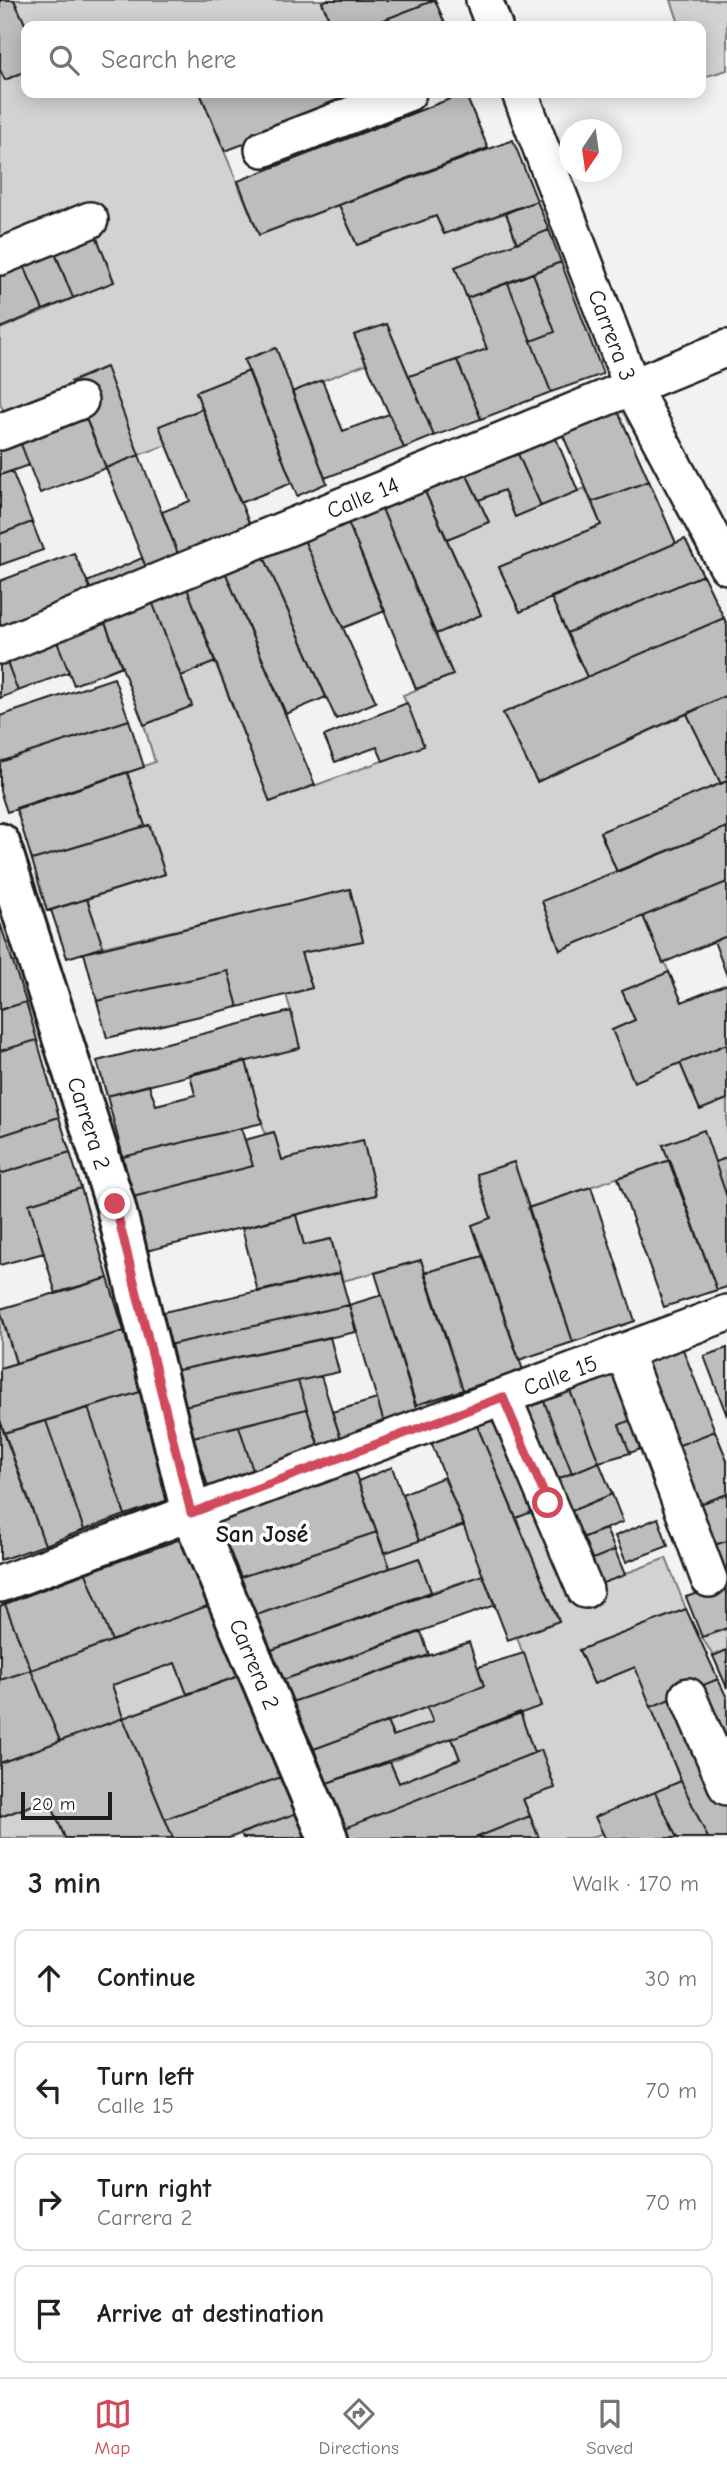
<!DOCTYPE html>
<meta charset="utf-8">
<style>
:root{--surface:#fff;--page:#f6f6f6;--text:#202124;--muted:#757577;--line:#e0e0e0;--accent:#d1495b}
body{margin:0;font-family:"Comic Neue",sans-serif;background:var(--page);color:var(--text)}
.compass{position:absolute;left:559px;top:119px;width:63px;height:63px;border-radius:50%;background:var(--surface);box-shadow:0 4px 18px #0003;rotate:193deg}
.scale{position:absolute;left:21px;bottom:18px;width:91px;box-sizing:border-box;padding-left:7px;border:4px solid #1c1c1c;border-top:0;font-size:19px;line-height:24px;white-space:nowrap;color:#1c1c1c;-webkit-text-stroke:5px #fff;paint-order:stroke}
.stop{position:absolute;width:21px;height:21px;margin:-16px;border:5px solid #d1495b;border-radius:50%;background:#fff}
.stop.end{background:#d1495b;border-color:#fff;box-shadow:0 2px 7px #0008}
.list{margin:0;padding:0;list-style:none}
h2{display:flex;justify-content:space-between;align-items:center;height:91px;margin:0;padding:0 28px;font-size:30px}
h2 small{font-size:23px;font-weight:400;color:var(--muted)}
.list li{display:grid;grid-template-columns:46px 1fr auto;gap:21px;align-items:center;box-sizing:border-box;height:98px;margin:0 14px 14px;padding:0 14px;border:2px solid var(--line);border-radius:14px}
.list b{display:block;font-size:26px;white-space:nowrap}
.list p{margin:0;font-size:23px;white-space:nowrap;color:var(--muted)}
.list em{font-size:23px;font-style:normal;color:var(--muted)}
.icon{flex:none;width:38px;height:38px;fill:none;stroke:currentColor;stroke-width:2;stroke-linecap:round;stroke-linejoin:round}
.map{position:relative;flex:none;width:727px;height:1838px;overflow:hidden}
.search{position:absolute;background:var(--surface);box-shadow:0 4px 18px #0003;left:21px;right:21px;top:21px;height:77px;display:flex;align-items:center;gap:18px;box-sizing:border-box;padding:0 24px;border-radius:14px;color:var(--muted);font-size:26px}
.sheet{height:539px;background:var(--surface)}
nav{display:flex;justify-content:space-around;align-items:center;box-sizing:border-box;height:98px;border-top:2px solid var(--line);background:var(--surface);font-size:19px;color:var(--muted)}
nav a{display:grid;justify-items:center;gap:4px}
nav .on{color:var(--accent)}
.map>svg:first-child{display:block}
.green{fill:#d2d2d2;stroke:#777;stroke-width:2}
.building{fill:#bdbdbd;stroke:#1c1c1c;stroke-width:2}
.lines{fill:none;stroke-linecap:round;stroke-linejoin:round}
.minor-casing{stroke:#1c1c1c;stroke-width:40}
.secondary-casing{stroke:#1c1c1c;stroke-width:44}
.minor{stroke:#fff;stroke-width:35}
.secondary{stroke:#fff;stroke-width:38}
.route{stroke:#d1495b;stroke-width:9}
.labels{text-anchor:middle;stroke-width:7;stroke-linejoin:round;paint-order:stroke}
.street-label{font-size:23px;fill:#1c1c1c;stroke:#fff}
.neighbourhood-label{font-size:24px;font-weight:bold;fill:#1c1c1c;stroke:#fff}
</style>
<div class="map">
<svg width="727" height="1838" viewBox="0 0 727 1838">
<rect width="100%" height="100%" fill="#f2f2f2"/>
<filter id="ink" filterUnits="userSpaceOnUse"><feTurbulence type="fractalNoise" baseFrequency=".0143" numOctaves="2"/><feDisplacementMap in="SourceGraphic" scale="14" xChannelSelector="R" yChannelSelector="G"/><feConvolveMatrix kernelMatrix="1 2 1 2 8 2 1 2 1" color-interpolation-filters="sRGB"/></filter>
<g filter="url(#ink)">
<path class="green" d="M14,0h313l-5,3 10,23h-306z
M671,0h56v70l-26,8v-52h-21z
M0,70l5,10 21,-9v22h174l59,142 80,-30 18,40 79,-29 8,18 62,-21 11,30 -62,24 32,82 -78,27 -23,-52 -32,11 12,29 -74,28 -16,-44 -31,11 4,12 -53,21 6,17 -42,17 7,19 -28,10 -34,-88 -34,14 5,12 -69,27 -7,-17v-74l114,-48 -24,-61 -90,37z
M585,488l16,37 -102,43 21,44 31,-15 36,80 -84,37 34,68 150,-68 34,70 -121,48 17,40 -75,30 18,48 83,-34 26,56 -47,19 13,29 -23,10 68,33 20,47 27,-11v59l-12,4 -52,-17 7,15 -142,48 -15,-46 -36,13 14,43 -19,7 11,31 -59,17 -3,-13 -78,21 -12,-42 -27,6 -8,-30 80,-20 -13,-54 -81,19 -8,-28 -9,2 -19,-73 45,-50 -5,-16 26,-7 -11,-35 62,-12 -13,-51 -247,57 -16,-48 78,-25 -15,-49 -5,1 -18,-54 28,-10 -11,-37 48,-19 -11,-30 34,-14 55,140 153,-56 -20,-51 50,-20 -17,-41 45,-19 -34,-76 42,-17 -10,-22 25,-10 11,27z
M0,1313l16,50 -16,5z
M548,1504l37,85 81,-31 20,51 -107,41 15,34 41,-17 46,114 -26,11 -52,41 -13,5h-51l-16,-39 32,-11 -13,-38 -8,3 -14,-41 21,-7 -24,-68 42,-16 -43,-103z
M464,1525l19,50 -52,17 -12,-34 -29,10 -6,-15z
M727,1629v21l-14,6 -11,-19z
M175,1663l12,31 -64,24 -11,-33z
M427,1707l6,15 -40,14 -6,-14z
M452,1738l8,21 -61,24 -9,-21z
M49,1799l16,39h-65v-21z"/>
<path class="building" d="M0,0h14l12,26v45l-21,9 -5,-10z
M327,0h108l-67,26h-36l-10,-24z
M435,0l11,26h-78z
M200,93h180l-155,58z
M465,93l23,55 -229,87 -21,-54z
M513,140l24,61 -93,33 -8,-18 -79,29 -18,-40z
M537,201l12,29 -32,13 -11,-30z
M90,220l24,62 -41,16 -24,-61z
M549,230l12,32 -94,36 -12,-31z
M52,246l21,52 -30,12 -22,-51z
M21,259l22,51 -43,18v-61z
M561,262l42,112 -52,18 -20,-51 24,-9 -22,-59z
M533,273l22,59 -24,9 -23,-58z
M508,283l43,109 -70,27 -24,-59 30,-11 -20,-51z
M387,324l47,112 -30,12 -50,-113z
M276,348l51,135 -30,13 -53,-136z
M457,360l24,59 -47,17 -25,-60z
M106,367l33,88 -33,13 -35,-86z
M249,371l43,112 -52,20 -44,-111z
M322,380l21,51 46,-17 15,34 -79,30 -33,-86z
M616,407l33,74 -57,21 -31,-71z
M202,409l48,116 -72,29 -16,-42 28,-11 -31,-75z
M84,413l22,55 -66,25 -21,-54z
M552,429l26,62 -37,15 -27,-61z
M16,431l13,34 -29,10v-37z
M514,445l27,61 -26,11 -11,-27 -25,10 -16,-33z
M139,455l39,99 -32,13 -40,-99z
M463,467l26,55 -42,17 -26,-56z
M12,471l20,51 -32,12v-59z
M649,481l27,62 -156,69 -21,-45 102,-42 -9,-23z
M421,483l60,132 -45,19 -57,-132z
M379,502l74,173 -37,14 -71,-174z
M345,515l40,96 -42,17 -42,-95z
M32,522l11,28 -43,15v-31z
M301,533l75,169 -40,17 -75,-169z
M685,539l18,36 -136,58 -16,-36z
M261,550l65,147 -40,17 -63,-147z
M74,553l17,37 -91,37v-46z
M142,558l4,9 -55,23 -4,-8z
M223,567l92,218 -45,17 -85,-219z
M703,575l21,43 -137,59 -20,-44z
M185,583l30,79 -34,14 -31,-80z
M150,596l42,110 -48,19 -42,-110z
M102,615l20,51 -48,19 -20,-51z
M724,618l3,7v70l-190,87 -34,-69z
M54,634l15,38 -51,19 -14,-37z
M4,654l14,37 -18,7v-43z
M114,678l15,42 -129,42v-46z
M727,695v86l-6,3 -34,-70z
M407,703l17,43 -41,15 -6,-14 -42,15 -11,-26z
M129,720l15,47 -137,45 -7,-21v-29z
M127,772l18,54 -113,34 -16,-52z
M727,781v46l-110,45 -17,-40z
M149,825l16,49 -118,37 -15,-51z
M727,827v55l-167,68 -18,-49z
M727,882v54l-64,27 -20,-47z
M350,889l13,52 -62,12 11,35 -74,19 -10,-36 -131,30 -13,-48z
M87,899l16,48 -36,11 -16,-48z
M0,923l26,79 -26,8z
M727,936v40l-13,-35z
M228,971l10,36 -131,31 -10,-37z
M669,972l13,30 45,-18v60l-93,38 -22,-52 23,-10 -13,-29z
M26,1002l11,38 -37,11v-41z
M291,1011l9,37 -193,48 -10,-35z
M37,1040l22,77 -59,19v-85z
M727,1044v55l-27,11 -20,-47z
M246,1061l16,62 -139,34 -16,-61 42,-11 7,20 39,-10 -5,-21z
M59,1117l11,35 -70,22v-38z
M241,1128l12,38 -120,31 -10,-40z
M704,1130l23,67v90l-10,3 -54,-145z
M274,1132l8,28 81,-20 13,55 -230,56 -13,-54 120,-31 -8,-26z
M70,1152l11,36 -52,16 15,49 -44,12v-91z
M727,1158v39l-12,-35z
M670,1160l47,130 -53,17 -46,-129z
M514,1162l59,180 -54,18 -47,-135 19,-7 -14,-44z
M591,1187l44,134 -62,21 -45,-134z
M81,1188l27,90 -52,16 -27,-90z
M296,1215l8,30 27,-6 9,34 -82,19 -16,-64z
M483,1256l40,114 -60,20 -39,-117z
M421,1260l42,130 -47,15 -41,-132z
M340,1273l9,32 -181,40 -9,-32z
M108,1278l16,53 -108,32 -16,-54z
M382,1295l36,120 -33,11 -36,-121z
M349,1305l7,27 -182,39 -6,-26z
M124,1331l16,61 -136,41 -4,-13v-52z
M330,1337l9,35 -155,34 -10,-35z
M682,1347l33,84 -43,17 -35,-87z
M727,1348v68l-23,-60z
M621,1367l19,49 -21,9 11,28 -31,9 -31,-76z
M321,1376l20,63 -22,7 -21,-65z
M298,1381l9,28 -114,28 -9,-31z
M568,1386l31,76 -27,11 -30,-77z
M140,1392l31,107 -46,16 -37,-107z
M542,1396l30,77 -24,10 -32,-76z
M377,1399l8,27 -44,13 -9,-27z
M88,1408l37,107 -41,15 -38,-109z
M307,1409l14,46 -66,22 -16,-51z
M509,1409l39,97 -32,12 -41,-97z
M640,1416l11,29 -21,8 -11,-28z
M0,1420l45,125 -45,15z
M46,1421l38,109 -39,15 -41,-112z
M475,1421l84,200 -51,19 -78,-201z
M239,1426l16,51 -46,13 -16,-53z
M715,1431l12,29v34l-32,12 -23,-58z
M599,1462l13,32 -50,21 -14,-32z
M353,1467l24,65 -142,47 -27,-61z
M392,1467l27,74 -35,12 -26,-72z
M444,1477l20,48 -45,16 -17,-47z
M612,1494l11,28 -49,19 -12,-26z
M727,1494v47l-16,5 -16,-40z
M658,1518l10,28 -42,16 -11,-26z
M606,1529l9,21 -32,13 -9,-22z
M377,1532l13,36 -139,49 -16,-38z
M186,1537l24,68 -98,36 -26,-68z
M727,1541v43l-3,1 -13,-39z
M615,1550l10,25 -33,12 -9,-24z
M419,1558l12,34 -165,60 -15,-35z
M86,1573l26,68 -81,29 -26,-66z
M483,1575l12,30 -215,76 -14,-29z
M724,1585l3,8v35l-25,9 -16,-40z
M5,1604l26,66 -31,10v-74z
M210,1605l29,71 -52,18 -12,-31 -63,22 11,33 -63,23 -29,-71z
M686,1609l32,70 -67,28 -16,-40 -41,17 -15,-34z
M421,1632l8,23 -137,47 -12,-21z
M469,1642l15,44 -170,63 -22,-47z
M727,1650v38l-14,-32z
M524,1653l17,53 -214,77 -13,-34 73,-27 6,14 40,-14 -6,-15 57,-21 -6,-19z
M31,1670l29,71 -60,22v-83z
M239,1676l42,101 -116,42 -42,-101z
M718,1679l9,19v76l-36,-84z
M679,1695l48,110v33h-19l-27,-57 -30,-74z
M520,1712l14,41 -189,75 -18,-45 63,-21 9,21 61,-24 -8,-21z
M123,1718l50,120h-108l-16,-39 -49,18v-54z
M541,1750l14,38 -32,11 7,17 -55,22h-126l-4,-10z
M281,1777l16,36 -68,25h-56l-8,-19z
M681,1781l27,57h-31l-22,-46z
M655,1792l22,46h-72l-10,-21z
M297,1813l10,25h-64l-2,-5z
M530,1816l9,22h-64z"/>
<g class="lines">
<g class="minor-casing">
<g id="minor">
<path d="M484,0l10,26"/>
<path id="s1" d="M520,93l112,294 95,179"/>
<path d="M263,149l145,-56"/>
<path d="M0,257l90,-37"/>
<path d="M0,432l80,-31"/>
<path id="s2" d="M0,646l727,-298"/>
<path d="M624,1352l85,227"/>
<path d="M503,1397l82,193"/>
<path id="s3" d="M0,1584l727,-271"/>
<path d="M688,1696l39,91"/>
</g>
</g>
<g class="secondary-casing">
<g id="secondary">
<path id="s4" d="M0,843l115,361 76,309 137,325"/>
</g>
</g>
<use href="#minor" class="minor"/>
<use href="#secondary" class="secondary"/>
</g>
</g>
<g class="lines" filter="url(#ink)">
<path class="route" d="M115,1204l76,309 312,-116 45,106"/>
</g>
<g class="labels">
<g class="street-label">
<text dy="8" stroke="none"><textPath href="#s1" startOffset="259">Carrera 3</textPath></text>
<text dy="8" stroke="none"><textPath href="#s2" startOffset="392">Calle 14</textPath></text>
<text dy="8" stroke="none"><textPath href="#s4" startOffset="294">Carrera 2</textPath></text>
<text dy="8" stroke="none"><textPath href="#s3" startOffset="598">Calle 15</textPath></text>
<text dy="8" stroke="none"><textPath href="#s4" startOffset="861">Carrera 2</textPath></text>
</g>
<g class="neighbourhood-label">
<text x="262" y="1542">San José</text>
</g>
</g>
</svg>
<svg class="compass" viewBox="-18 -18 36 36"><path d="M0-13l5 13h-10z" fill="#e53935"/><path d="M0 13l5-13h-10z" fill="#757577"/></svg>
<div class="scale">20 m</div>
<div class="stop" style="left:548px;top:1503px"></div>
<div class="stop end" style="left:115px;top:1204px"></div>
<div class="search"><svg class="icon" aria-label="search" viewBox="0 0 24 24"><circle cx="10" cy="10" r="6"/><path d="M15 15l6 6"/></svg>Search here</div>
</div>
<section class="sheet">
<h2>3 min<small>Walk · 170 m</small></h2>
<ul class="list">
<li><svg class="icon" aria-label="ahead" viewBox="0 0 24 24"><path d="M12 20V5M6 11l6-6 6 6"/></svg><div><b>Continue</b></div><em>30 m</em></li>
<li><svg class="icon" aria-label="left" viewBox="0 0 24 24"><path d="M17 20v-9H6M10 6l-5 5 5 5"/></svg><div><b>Turn left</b><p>Calle 15</p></div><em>70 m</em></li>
<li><svg class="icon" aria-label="right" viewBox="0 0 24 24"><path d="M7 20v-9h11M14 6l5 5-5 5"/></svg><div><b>Turn right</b><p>Carrera 2</p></div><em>70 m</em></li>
<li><svg class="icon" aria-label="arrive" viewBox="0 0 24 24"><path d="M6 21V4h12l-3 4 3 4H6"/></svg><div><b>Arrive at destination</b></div></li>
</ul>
</section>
<nav>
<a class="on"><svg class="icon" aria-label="map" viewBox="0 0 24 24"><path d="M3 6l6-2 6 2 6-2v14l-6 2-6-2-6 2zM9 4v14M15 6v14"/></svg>Map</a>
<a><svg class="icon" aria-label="directions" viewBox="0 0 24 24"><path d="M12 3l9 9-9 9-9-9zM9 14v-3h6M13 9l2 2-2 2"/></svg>Directions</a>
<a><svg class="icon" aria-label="saved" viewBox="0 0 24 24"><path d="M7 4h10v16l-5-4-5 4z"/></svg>Saved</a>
</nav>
